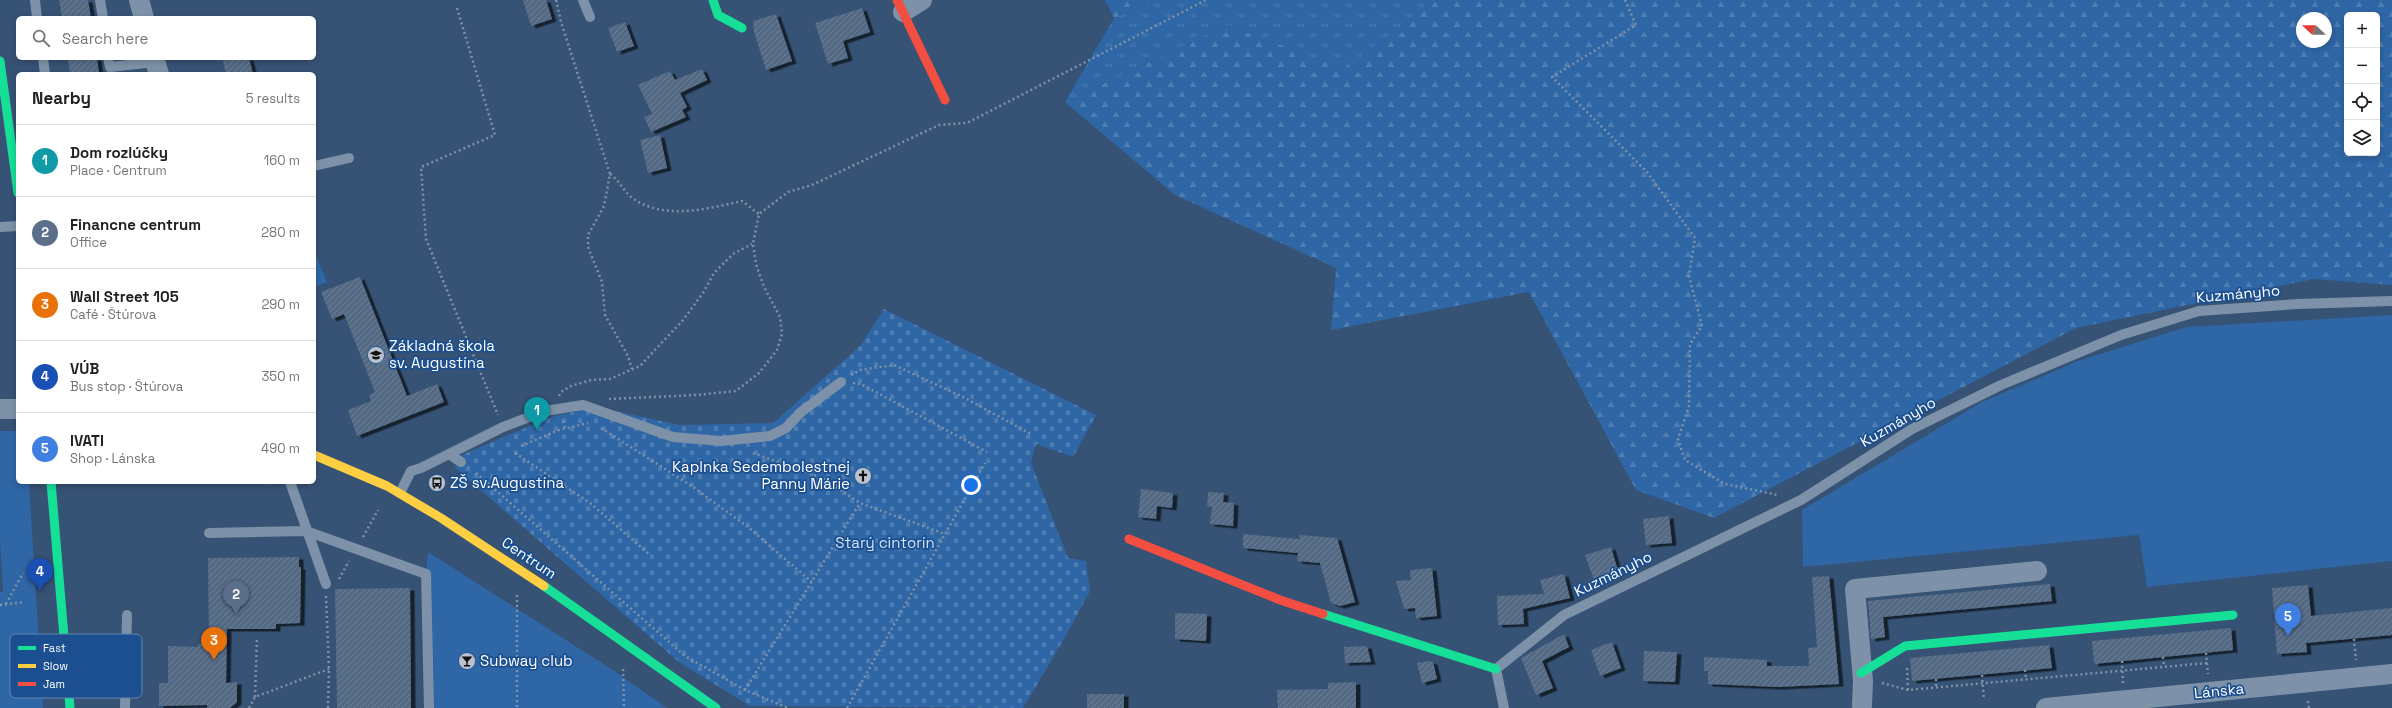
<!DOCTYPE html>
<meta charset="utf-8">
<style>
:root{--surface:#fff;--page:#f6f6f6;--text:#202124;--muted:#757577;--line:#e0e0e0;--accent:#656970}
body{margin:0;font-family:"Space Grotesk",sans-serif;background:var(--page);color:var(--text)}
.controls{position:absolute;right:12px;top:12px;display:grid;overflow:hidden;border-radius:6px;box-shadow:0 2px 6px #0003}
.controls button{width:36px;height:36px;display:grid;place-items:center;padding:0;border:0;border-bottom:1px solid var(--line);background:var(--surface);color:var(--text);font:20px sans-serif}
.compass{position:absolute;left:2296px;top:12px;width:36px;height:36px;border-radius:50%;background:var(--surface);box-shadow:0 2px 6px #0003;rotate:292deg}
.you{position:absolute;left:971px;top:485px;width:14px;height:14px;margin:-10px;border:3px solid #fff;border-radius:50%;background:#1a73e8;box-shadow:0 0 0 6px #1a73e833}
.badge{display:grid;place-items:center;width:26px;height:26px;border-radius:50%;background:var(--accent);color:#fff;font-size:13px;font-weight:700}
.pin{position:absolute;translate:-50% -33px;filter:drop-shadow(0 1px 2px #0008)}
.pin::after{content:'';position:absolute;top:21px;width:14px;height:12px;background:inherit;clip-path:polygon(0 0,100% 0,50% 100%)}
.list{margin:0;padding:0;list-style:none}
h2{display:flex;justify-content:space-between;align-items:center;height:52px;margin:0;padding:0 16px;font-size:17px}
h2 small{font-size:13px;font-weight:400;color:var(--muted)}
.list li{display:grid;grid-template-columns:26px 1fr auto;gap:12px;align-items:center;box-sizing:border-box;height:72px;padding:0 16px;border-top:1px solid var(--line)}
.list b{display:block;font-size:15px;white-space:nowrap}
.list p{margin:0;font-size:13px;white-space:nowrap;color:var(--muted)}
.list em{font-size:13px;font-style:normal;color:var(--muted)}
.icon{flex:none;width:22px;height:22px;fill:none;stroke:currentColor;stroke-width:2;stroke-linecap:round;stroke-linejoin:round}
.map{position:relative;flex:none;width:2392px;height:708px;overflow:hidden}
.search{position:absolute;background:var(--surface);box-shadow:0 2px 6px #0003;left:16px;top:16px;width:300px;height:44px;display:flex;align-items:center;gap:10px;box-sizing:border-box;padding:0 14px;border-radius:6px;color:var(--muted);font-size:15px}
.panel{position:absolute;background:var(--surface);box-shadow:0 2px 6px #0003;left:16px;top:72px;width:300px;height:412px;border-radius:6px}
.map>svg:first-child{display:block}
.grass{fill:url(#grass-tufts)}
.forest{fill:url(#forest-firs);fill-rule:evenodd}
.cemetery{fill:url(#cemetery-stones)}
.green{fill:#2f66a5}
.building{fill:url(#building-hatch);filter:url(#shadow)}
.lines{fill:none;stroke-linecap:round;stroke-linejoin:round}
.path{stroke:#7d92a8;stroke-width:2.5;stroke-dasharray:2 3;stroke-linecap:butt}
.lane{stroke:#7d92a8;stroke-width:10}
.street{stroke:#7d92a8;stroke-width:20}
.fast{stroke:#16e098;stroke-width:9}
.slow{stroke:#ffcf43;stroke-width:9}
.jam{stroke:#f24e42;stroke-width:9}
.labels{text-anchor:middle;stroke-width:3.5;stroke-linejoin:round;paint-order:stroke}
.street-label{font-size:15px;fill:#fff;stroke:#1b4f8f}
.poi-label{font-size:15px;fill:#fff;stroke:#1b4f8f;text-anchor:start}
.park-label{font-size:15px;fill:#cfe3fa;stroke:#1b4f8f}
.key{fill:#1b4f8f;stroke:#5f84b1;stroke-width:1}
.key-label{font-size:11px;fill:#fff}
</style>
<div class="map">
<svg width="2392" height="708" viewBox="0 0 2392 708">
<defs>
<pattern id="grass-tufts" width="24" height="20" patternUnits="userSpaceOnUse"><rect width="24" height="20" fill="#2f66a5"/><path d="M3 7l-1-3M5 7V3M7 7l1-3M15 17l-1-3M17 17v-4M19 17l1-3" fill="none" stroke="#4e7db2"/></pattern>
<pattern id="forest-firs" width="22" height="20" patternUnits="userSpaceOnUse"><rect width="22" height="20" fill="#2f66a5"/><path d="M5 1l3.5 6h-7zM16 11l3.5 6h-7z" fill="#4e7db2"/></pattern>
<pattern id="cemetery-stones" width="16" height="16" patternUnits="userSpaceOnUse"><rect width="16" height="16" fill="#2f66a5"/><path d="M2 7V4a2 2 0 0 1 4 0v3zM10 15v-3a2 2 0 0 1 4 0v3z" fill="#4e7db2"/></pattern>
<pattern id="building-hatch" width="6" height="6" patternUnits="userSpaceOnUse"><rect width="6" height="6" fill="#526984"/><path d="M-1 1l2-2M0 6l6-6M5 7l2-2" fill="none" stroke="#6c8096"/></pattern>
<filter id="shadow"><feDropShadow dx="4.5" dy="2.5" stdDeviation="0" flood-color="#0009"/></filter>
</defs>
<rect width="100%" height="100%" fill="#365274"/>
<path class="grass" d="M1155,0h282l-94,70 -115,-45 -163,77 49,-84z"/>
<path class="forest" d="M1105,0h50l-41,18z
M1437,0h955v285l-78,-6 -238,49 -362,190 -78,-28 -107,-198 -198,38 5,-62 -161,-73 -110,-93 163,-77 115,44zM2347,15h30v138h-30zM2302,18h24v24h-24z"/>
<path class="cemetery" d="M884,309l212,106 -23,42 -37,-13 -5,19 37,95 18,3 4,30 -26,48 -41,69 -273,-2 -70,-43 -225,-195 7,-13 89,-38 46,-10 82,18 94,-2 87,-77z"/>
<path class="green" d="M314,250l13,32 -13,5z
M2392,315v246l-245,26 -8,-52 -336,32 -1,-57 180,-108 96,-41 108,-34z
M0,431h18v51h11l14,226h-43v-116h3l-3,-50z
M428,552l188,120 51,36h-238l-3,-134z"/>
<path class="building" d="M59,0h29l3,18h-29z
M523,0h23l6,19 -21,7z
M862,8l8,24 -27,9 5,17 -20,6 -13,-41z
M776,14l16,47 -26,9 -12,-38 -1,-11z
M625,22l9,24 -17,6 -9,-24z
M68,58h29l2,16h-29z
M222,58h27l4,16h-27z
M702,69l5,11 -27,13 7,14 -5,3 4,7 -35,15 -7,-15 8,-3 -14,-29 32,-14 5,9z
M660,135l7,33 -19,5 -8,-33z
M360,277l47,119 30,-12 7,18 -87,34 -9,-26 23,-9 -2,-6 6,-3 -31,-78 -12,5 -11,-27z
M1141,489l32,4 -1,15 -15,-2 -1,13 -18,-2z
M1208,492l16,1 -1,9 11,1 -1,23 -23,-2 2,-17 -5,-1z
M1669,516l3,27 -26,2 -3,-26z
M1243,534l56,5 1,-4 37,3 18,64 -15,4 -9,-3 -11,-40 -23,-2 1,-8 -55,-5z
M1611,547l7,24 -24,9 -9,-25z
M299,557v10h2l-1,56 -24,1v5h-49l-1,54 11,-1v20l-7,6h-23v-3l-48,1v-23h9v-37l30,1v-3h11l-1,-86z
M1432,568l5,48 -21,2 -1,-10 -11,1 -8,-28 15,-1 -1,-10z
M1564,574l6,24 -47,11 1,15 -26,1 -1,-29 47,-2 -4,-14z
M1829,576l10,108 -61,3 -70,-3v-13h-4v-14l63,3v6h42l-1,-18 9,-1 -5,-70z
M2050,584l2,17 -169,16 2,20 -14,2 -3,-38z
M2308,585l3,31 81,-8v27l-86,8 1,9 -30,2 -5,-66z
M410,588l1,120h-74l-2,-119z
M1175,613l32,1 -1,27 -31,-2z
M2231,628l2,22 -139,14 -2,-23z
M1564,634l5,13 -27,14 11,27 -17,7 -15,-37z
M1612,642l9,26 -21,8 -9,-26z
M2049,645l3,23 -140,13 -2,-23z
M1367,646l4,16 -26,1 -1,-16z
M1644,651l33,1 -2,30 -32,-1z
M1428,661l5,1 4,17 -15,4 -5,-20z
M1356,682v26h-78l-1,-18 51,-1v-6z
M1087,694h37v14h-37z"/>
<g class="lines">
<path class="path" d="M556,0l5,22 49,152 -6,32 -16,29v12l14,35 3,33 23,41 4,13
M1625,0l11,25 -84,52 95,95 48,66 -6,38 13,50 -12,18 -1,62 -11,33 7,21 40,24 53,11
M457,8l38,127 -74,32 5,72 72,176
M610,174c9,6 13,16 21,23 32,24 75,12 111,4l17,13
M851,375l9,-5 34,-5 69,32 68,37
M853,383l8,1 126,68
M559,396l2,-4 10,-6 20,-6 19,-1 30,-13 43,-46 20,-27 11,-20 19,-19 19,-10
M609,399l87,-4 40,-4 23,-18 18,-23 5,-16 -2,-17 -16,-30 -8,-23 -3,-20 6,-30 29,-22 24,-7 127,-60 28,-2 239,-123
M563,421l2,7
M601,428l92,59 55,40 64,55
M521,446l38,-16 29,-7
M515,453l75,50 59,51
M753,453l69,25 38,25 85,31
M476,473l209,183 60,34 43,18
M220,482l52,1
M363,537l15,-27
M339,579l10,-18
M517,595v113
M326,596l3,73 -1,39
M6,604l17,-31
M0,605l25,-3
M2354,639l2,21
M2206,653l2,21
M2163,657l1,10
M2122,661l1,22
M1907,668l1,22
M623,669l1,39
M2025,670l1,9
M1982,675l2,25
M1936,679v9
M1882,683l26,7 299,-27
M745,690l115,-187
M255,697l2,-60
M2308,701l1,7
M249,708l6,-11 74,-28
M847,708l138,-245"/>
<path class="lane" d="M35,0l2,18
M100,0l3,18
M583,0l7,17
M43,58l2,16
M108,58l2,9 45,-5
M314,166l35,-8
M0,227l18,-1
M449,454l12,8
M290,482l36,102
M400,493l11,-22 10,-3 82,-41 42,-16 38,-6 90,32 48,4 49,-5 16,-8 15,-16 40,-30
M209,533l97,-2 120,43 3,134
M125,708l2,-93
M1504,708l-8,-39 68,-54 237,-115 111,-71 89,-44 120,-50 78,-24 99,-7 94,-3"/>
<path class="street" d="M139,0l5,18
M903,12l19,-12
M154,58l5,16
M0,409h18
M1862,705l1,-24 -8,-92 182,-18
M2046,708l346,-34"/>
<path class="fast" d="M713,0l5,15 24,13
M0,61l18,132
M51,482l19,226
M544,586l172,122
M1323,614l173,55
M1861,673l44,-27 328,-31"/>
<path class="slow" d="M314,455l73,31 54,32 103,68"/>
<path class="jam" d="M897,0l48,100
M1129,539l151,61 43,14"/>
</g>
<defs>
<g id="school-disc" transform="scale(0.9)"><circle r="9.5" fill="#b9c2ce" stroke="#1b4f8f"/><path d="M0-5L7-2L0 1L-7-2ZM-4 1L0 2.5L4 1V4Q0 6-4 4Z" fill="#111"/></g>
<g id="church-disc" transform="scale(0.9)"><circle r="9.5" fill="#b9c2ce" stroke="#1b4f8f"/><path d="M-1.2-6h2.4v3.5h3.3v2.4h-3.3V6h-2.4V-.1h-3.3v-2.4h3.3Z" fill="#111"/></g>
<g id="bus-disc" transform="scale(0.9)"><circle r="9.5" fill="#b9c2ce" stroke="#1b4f8f"/><path d="M-5-6H5V4H4V6H2V4H-2V6H-4V4H-5ZM-3.5-4V0h7V-4ZM-3.5 1.2v1.5H-2V1.2ZM2 1.2v1.5H3.5V1.2Z" fill="#111"/></g>
<g id="bar-disc" transform="scale(0.9)"><circle r="9.5" fill="#b9c2ce" stroke="#1b4f8f"/><path d="M-6-5H6L.8 .8V4.5H3.5V6h-7V4.5H-.8V.8Z" fill="#111"/></g>
</defs>
<g fill-rule="evenodd">
<use href="#school-disc" x="376" y="355"/>
<use href="#church-disc" x="863" y="476"/>
<use href="#bus-disc" x="437" y="483"/>
<use href="#bar-disc" x="467" y="661"/>
</g>
<g class="labels">
<g class="street-label">
<text transform="translate(2238 294) rotate(-5)" y="5">Kuzmányho</text>
<text transform="translate(1898 422) rotate(-30)" y="5">Kuzmányho</text>
<text transform="translate(529 558) rotate(34)" y="5">Centrum</text>
<text transform="translate(1613 574) rotate(-26)" y="5">Kuzmányho</text>
<text transform="translate(2219 691) rotate(-6)" y="5">Lánska</text>
</g>
<g class="poi-label">
<text x="389" y="351">Základná škola<tspan x="389" dy="17">sv. Augustína</tspan></text>
<text x="850" y="472" text-anchor="end">Kaplnka Sedembolestnej<tspan x="850" dy="17">Panny Márie</tspan></text>
<text x="450" y="488">ZŠ sv.Augustína</text>
<text x="480" y="666">Subway club</text>
</g>
<g class="park-label">
<text x="885" y="548">Starý cintorín</text>
</g>
</g>
<rect x="10" y="634" width="132" height="64" rx="6" class="key"/>
<rect x="18" y="646" width="18" height="4" fill="#16e098"/>
<rect x="18" y="664" width="18" height="4" fill="#ffcf43"/>
<rect x="18" y="682" width="18" height="4" fill="#f24e42"/>
<g class="key-label">
<text x="43" y="652">Fast</text>
<text x="43" y="670">Slow</text>
<text x="43" y="688">Jam</text>
</g>
</svg>
<div class="controls">
<button>+</button>
<button>−</button>
<button><svg class="icon" aria-label="locate" viewBox="0 0 24 24"><circle cx="12" cy="12" r="6"/><path d="M12 2v4M12 18v4M2 12h4M18 12h4"/></svg></button>
<button><svg class="icon" aria-label="layers" viewBox="0 0 24 24"><path d="M12 4l9 5-9 5-9-5zM3 14l9 5 9-5"/></svg></button>
</div>
<svg class="compass" viewBox="-18 -18 36 36"><path d="M0-13l5 13h-10z" fill="#e53935"/><path d="M0 13l5-13h-10z" fill="#757577"/></svg>
<div class="you"></div>
<div class="pin badge" style="left:537px;top:430px;background:#0f9aa8">1</div>
<div class="pin badge" style="left:236px;top:614px;background:#5c6f8a">2</div>
<div class="pin badge" style="left:214px;top:660px;background:#e8710a">3</div>
<div class="pin badge" style="left:40px;top:591px;background:#1a4fb4">4</div>
<div class="pin badge" style="left:2288px;top:636px;background:#3f7fe0">5</div>
<div class="search"><svg class="icon" aria-label="search" viewBox="0 0 24 24"><circle cx="10" cy="10" r="6"/><path d="M15 15l6 6"/></svg>Search here</div>
<section class="panel">
<h2>Nearby<small>5 results</small></h2>
<ul class="list">
<li><span class="badge" style="background:#0f9aa8">1</span><div><b>Dom rozlúčky</b><p>Place · Centrum</p></div><em>160 m</em></li>
<li><span class="badge" style="background:#5c6f8a">2</span><div><b>Financne centrum</b><p>Office</p></div><em>280 m</em></li>
<li><span class="badge" style="background:#e8710a">3</span><div><b>Wall Street 105</b><p>Café · Štúrova</p></div><em>290 m</em></li>
<li><span class="badge" style="background:#1a4fb4">4</span><div><b>VÚB</b><p>Bus stop · Štúrova</p></div><em>350 m</em></li>
<li><span class="badge" style="background:#3f7fe0">5</span><div><b>IVATI</b><p>Shop · Lánska</p></div><em>490 m</em></li>
</ul>
</section>
</div>
